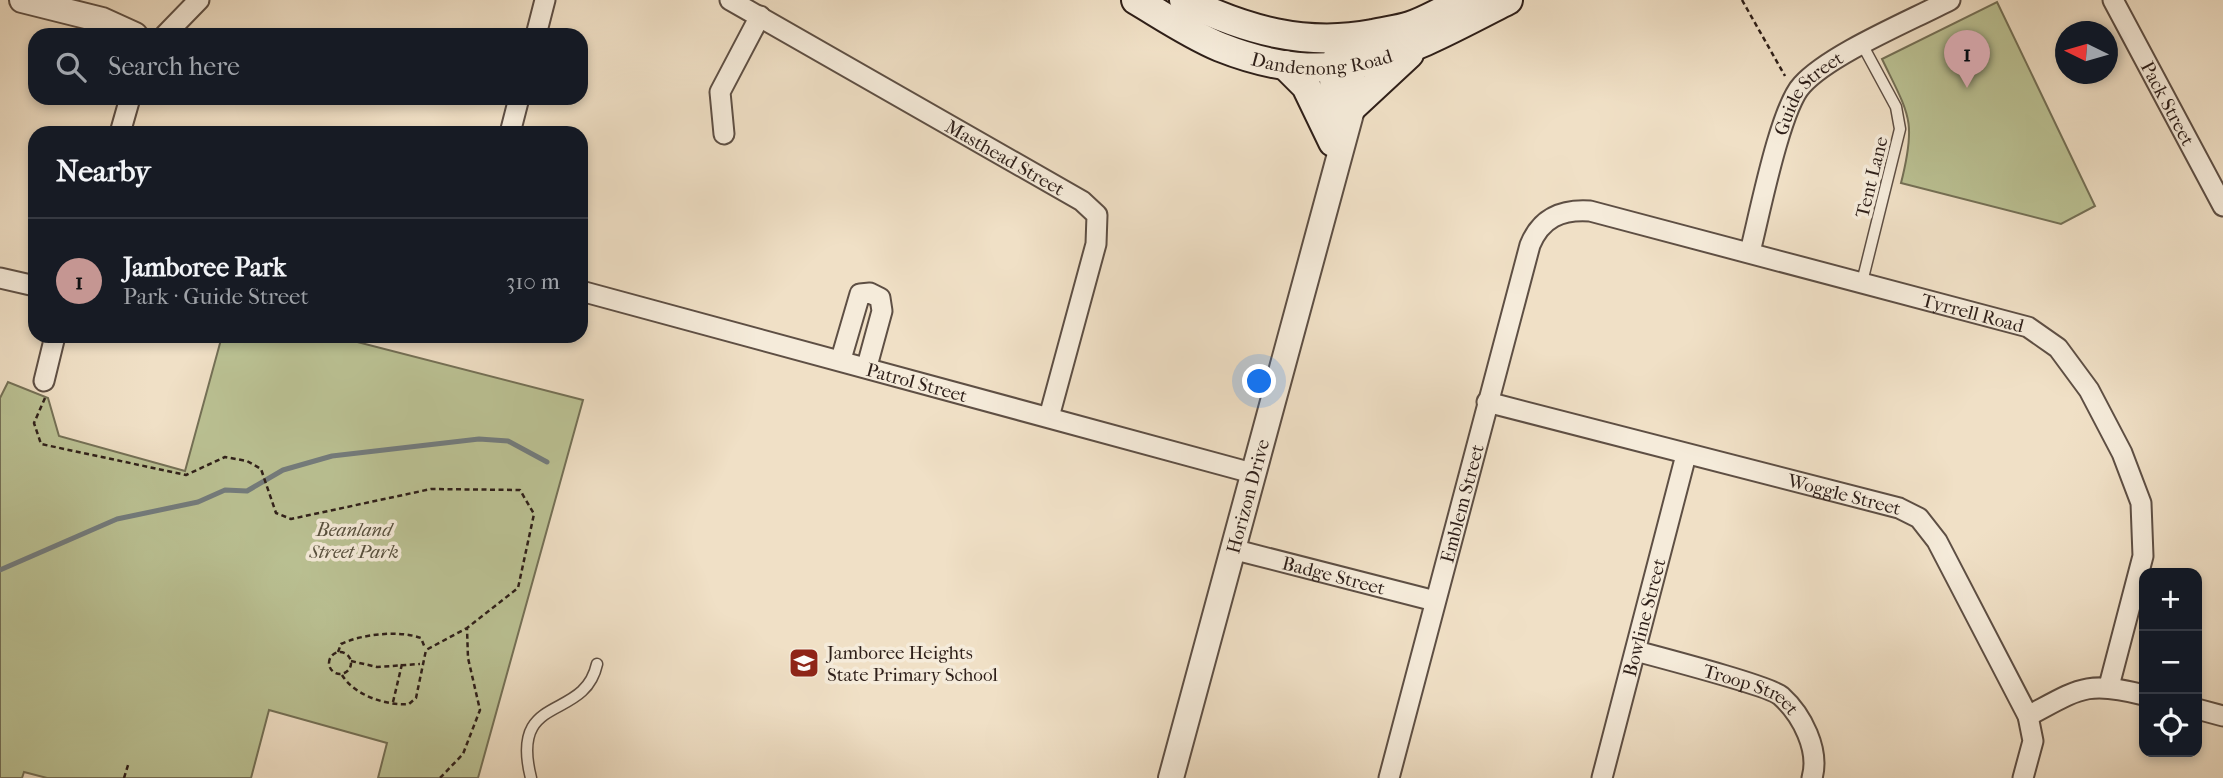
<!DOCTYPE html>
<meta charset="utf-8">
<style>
:root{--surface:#171b24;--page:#20242c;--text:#f1f3f6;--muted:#9ea1a6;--line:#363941;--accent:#c59692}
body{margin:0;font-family:"IM FELL French Canon",serif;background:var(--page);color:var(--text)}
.controls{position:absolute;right:21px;bottom:21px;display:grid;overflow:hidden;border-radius:14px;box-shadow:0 4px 10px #0003}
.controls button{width:63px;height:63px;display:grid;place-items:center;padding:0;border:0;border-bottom:2px solid var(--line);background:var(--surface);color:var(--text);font:35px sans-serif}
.compass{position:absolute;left:2055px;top:21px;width:63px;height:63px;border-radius:50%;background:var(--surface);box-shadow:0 4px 10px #0003;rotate:275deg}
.you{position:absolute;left:1260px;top:382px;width:24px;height:24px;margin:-18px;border:5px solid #fff;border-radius:50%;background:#1a73e8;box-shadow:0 0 0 10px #1a73e833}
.badge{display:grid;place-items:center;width:46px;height:46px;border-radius:50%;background:var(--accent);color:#111;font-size:23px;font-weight:700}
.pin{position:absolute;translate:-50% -58px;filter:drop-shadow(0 2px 4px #0008)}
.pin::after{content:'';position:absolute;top:37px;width:24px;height:21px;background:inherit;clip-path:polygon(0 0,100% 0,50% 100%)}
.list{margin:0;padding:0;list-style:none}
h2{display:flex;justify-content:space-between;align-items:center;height:91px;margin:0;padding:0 28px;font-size:30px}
h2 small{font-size:23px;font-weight:400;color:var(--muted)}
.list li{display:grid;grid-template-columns:46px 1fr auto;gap:21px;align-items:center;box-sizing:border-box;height:126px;padding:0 28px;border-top:2px solid var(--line)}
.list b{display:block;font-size:26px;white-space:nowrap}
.list p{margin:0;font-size:23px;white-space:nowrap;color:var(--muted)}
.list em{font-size:23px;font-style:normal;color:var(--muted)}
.icon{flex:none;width:38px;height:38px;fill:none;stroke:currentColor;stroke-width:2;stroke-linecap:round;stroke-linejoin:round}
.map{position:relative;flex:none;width:2223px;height:778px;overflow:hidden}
.search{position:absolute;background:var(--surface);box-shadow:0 4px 10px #0003;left:28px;top:28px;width:560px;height:77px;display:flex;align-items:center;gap:18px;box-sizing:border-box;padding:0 24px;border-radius:21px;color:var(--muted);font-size:26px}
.panel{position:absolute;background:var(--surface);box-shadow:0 4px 10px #0003;left:28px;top:126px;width:560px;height:217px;border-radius:21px}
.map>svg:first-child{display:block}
.green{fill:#bbc294;stroke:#747056;stroke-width:2}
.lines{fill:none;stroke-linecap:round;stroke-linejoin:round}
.stream{stroke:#737c7e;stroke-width:5}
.service-casing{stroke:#5e4f44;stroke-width:13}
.minor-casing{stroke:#5e4f44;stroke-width:23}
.tertiary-casing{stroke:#5e4f44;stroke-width:28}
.secondary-casing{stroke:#2e1f19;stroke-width:32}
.path{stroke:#2e1f19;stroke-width:2.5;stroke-dasharray:5 3.5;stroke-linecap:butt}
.service{stroke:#f5ebda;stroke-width:10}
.minor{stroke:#f5ebda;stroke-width:19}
.tertiary{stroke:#f5ebda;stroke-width:24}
.secondary{stroke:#f5ebda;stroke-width:28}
.labels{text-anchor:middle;stroke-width:7;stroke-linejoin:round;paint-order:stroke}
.street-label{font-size:19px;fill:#2e1f19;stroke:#f5ebda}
.park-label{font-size:19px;font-style:italic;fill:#58503e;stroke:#f5ebda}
.poi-label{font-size:19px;fill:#2e1f19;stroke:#f5ebda;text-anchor:start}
</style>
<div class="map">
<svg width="2223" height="778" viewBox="0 0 2223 778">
<rect width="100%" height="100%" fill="#f0e0c6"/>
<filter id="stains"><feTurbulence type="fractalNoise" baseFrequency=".00286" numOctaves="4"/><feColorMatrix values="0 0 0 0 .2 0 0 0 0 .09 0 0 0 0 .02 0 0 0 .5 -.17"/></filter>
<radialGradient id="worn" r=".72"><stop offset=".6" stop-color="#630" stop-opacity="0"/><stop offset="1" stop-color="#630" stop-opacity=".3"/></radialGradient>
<path class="green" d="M1997,2l98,204 -34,18 -160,-41c16,-63 8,-68 -19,-124z
M222,336h112l249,64 -105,378h-100l9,-35 -118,-33 -18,68h-204l-23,-6 -2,6h-22v-380l8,-16 40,16 11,38 126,35z"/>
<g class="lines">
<path class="stream" d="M0,570l117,-51 81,-17 27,-12 22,1 36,-21 49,-14 147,-17 29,2 39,21"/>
<g class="service-casing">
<path id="service" d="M1862,282l38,-153 -4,-22 -33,-61
M531,778c-22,-87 53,-55 66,-114"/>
</g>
<g class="minor-casing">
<g id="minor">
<path id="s1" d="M730,0l352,201 15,14 -1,29 -47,173"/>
<path id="s2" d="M2113,0l110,206"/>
<path d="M165,35l34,-35"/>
<path d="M536,35l9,-35"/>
<path d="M120,133l10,-35"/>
<path d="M510,133l9,-35"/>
<path d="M724,134l-4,-42 40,-76"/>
<path id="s3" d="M1750,252c9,-35 30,-144 52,-167 28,-31 108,-64 148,-85"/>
<path d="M0,278l35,8"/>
<path id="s4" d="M581,291l671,182"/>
<path d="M841,359l19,-65 10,-1 10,5 2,13 -15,55"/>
<path d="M44,381l11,-45"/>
<path id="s5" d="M1487,402l412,106 20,10 18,23 91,175 5,25 -10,37"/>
<path id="s6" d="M1232,549l203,52"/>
<path id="s7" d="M1636,651c22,6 134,35 145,45 21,19 39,54 31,82"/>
<path d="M2197,709l26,7"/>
<path d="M2028,716c51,-27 58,-36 116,-21"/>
<path id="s8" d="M1389,778l141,-533c11,-27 31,-36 60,-34l438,116 30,21 31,42 33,63 19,50 2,53 -34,130"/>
<path id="s9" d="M1602,778l84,-323"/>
</g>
</g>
<g class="tertiary-casing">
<g id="tertiary">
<path d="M22,0l80,20 33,15"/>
<path d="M1333,142l-1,-73 6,-19"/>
<path id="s10" d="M1171,778l182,-672 -1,-40 -7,-18"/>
</g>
</g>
<g class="secondary-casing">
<g id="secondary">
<path id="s11" d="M1136,0c27,16 55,35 84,47 118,47 185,6 288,-47"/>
<path d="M1184,0c61,30 121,47 189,34 12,-3 25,-4 37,-8 18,-6 36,-17 54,-26"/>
<path d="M1285,65l21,21 27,56"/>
<path d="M1353,106l56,-52"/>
</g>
</g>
<path class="path" d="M1742,0l43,76
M45,398l-11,25 7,21 145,31 39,-18 22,4 14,8 15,44 15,6 140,-30 89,1 14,24 -16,74 -51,40 1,30 12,52 -17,44 -23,24
M329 663a11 11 0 1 1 22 0a11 11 0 1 1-22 0Z
M338,652l3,-8c21,-10 58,-14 80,-6l4,10
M351,661l26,6 43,-3
M342,675c12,20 44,31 67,29l7,-6 10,-48 41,-22
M393,702l9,-38
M124,778l5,-16"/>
<use href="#service" class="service"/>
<use href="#minor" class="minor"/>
<use href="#tertiary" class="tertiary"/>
<use href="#secondary" class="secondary"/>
</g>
<defs>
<g id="school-square" transform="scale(1.575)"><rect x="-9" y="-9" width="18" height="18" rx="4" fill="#8f2418" stroke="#f5ebda"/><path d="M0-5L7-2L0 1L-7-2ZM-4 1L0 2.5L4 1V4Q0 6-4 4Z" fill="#fff"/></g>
</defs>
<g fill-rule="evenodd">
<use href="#school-square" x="804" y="663"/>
</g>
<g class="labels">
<g class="street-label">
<text dy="7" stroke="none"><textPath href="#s11" startOffset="201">Dandenong Road</textPath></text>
<text dy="7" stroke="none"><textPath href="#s3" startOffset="173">Guide Street</textPath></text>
<text dy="7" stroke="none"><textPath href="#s2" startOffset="117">Pack Street</textPath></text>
<text dy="7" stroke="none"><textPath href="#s1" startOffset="317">Masthead Street</textPath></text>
<text transform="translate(1871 177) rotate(-76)" y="7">Tent Lane</text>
<text dy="7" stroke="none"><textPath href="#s8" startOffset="1022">Tyrrell Road</textPath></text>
<text dy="7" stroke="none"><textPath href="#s4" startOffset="348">Patrol Street</textPath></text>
<text dy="7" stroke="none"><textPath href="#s10" startOffset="292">Horizon Drive</textPath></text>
<text dy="7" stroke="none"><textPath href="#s5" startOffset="369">Woggle Street</textPath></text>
<text dy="7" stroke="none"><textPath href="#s8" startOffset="284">Emblem Street</textPath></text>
<text dy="7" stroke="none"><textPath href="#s6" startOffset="105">Badge Street</textPath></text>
<text dy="7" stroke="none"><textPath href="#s9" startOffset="166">Bowline Street</textPath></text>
<text dy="7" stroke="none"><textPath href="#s7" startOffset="122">Troop Street</textPath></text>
</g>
<g class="park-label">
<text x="354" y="536">Beanland<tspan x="354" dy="22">Street Park</tspan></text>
</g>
<g class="poi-label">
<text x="827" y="659">Jamboree Heights<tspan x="827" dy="22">State Primary School</tspan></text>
</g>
</g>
<rect width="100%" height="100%" filter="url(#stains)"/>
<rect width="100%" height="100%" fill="url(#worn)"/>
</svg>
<div class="controls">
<button>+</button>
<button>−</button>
<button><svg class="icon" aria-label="locate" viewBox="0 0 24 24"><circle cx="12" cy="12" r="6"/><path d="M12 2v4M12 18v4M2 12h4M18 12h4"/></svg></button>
</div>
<svg class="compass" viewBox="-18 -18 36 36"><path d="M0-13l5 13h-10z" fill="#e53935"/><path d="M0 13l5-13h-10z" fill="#9ea1a6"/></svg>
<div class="you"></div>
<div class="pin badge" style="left:1967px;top:88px">1</div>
<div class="search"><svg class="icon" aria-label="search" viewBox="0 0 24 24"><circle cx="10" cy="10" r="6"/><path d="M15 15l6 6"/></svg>Search here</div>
<section class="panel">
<h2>Nearby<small></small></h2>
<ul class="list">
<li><span class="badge">1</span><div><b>Jamboree Park</b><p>Park · Guide Street</p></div><em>310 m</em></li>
</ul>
</section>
</div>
